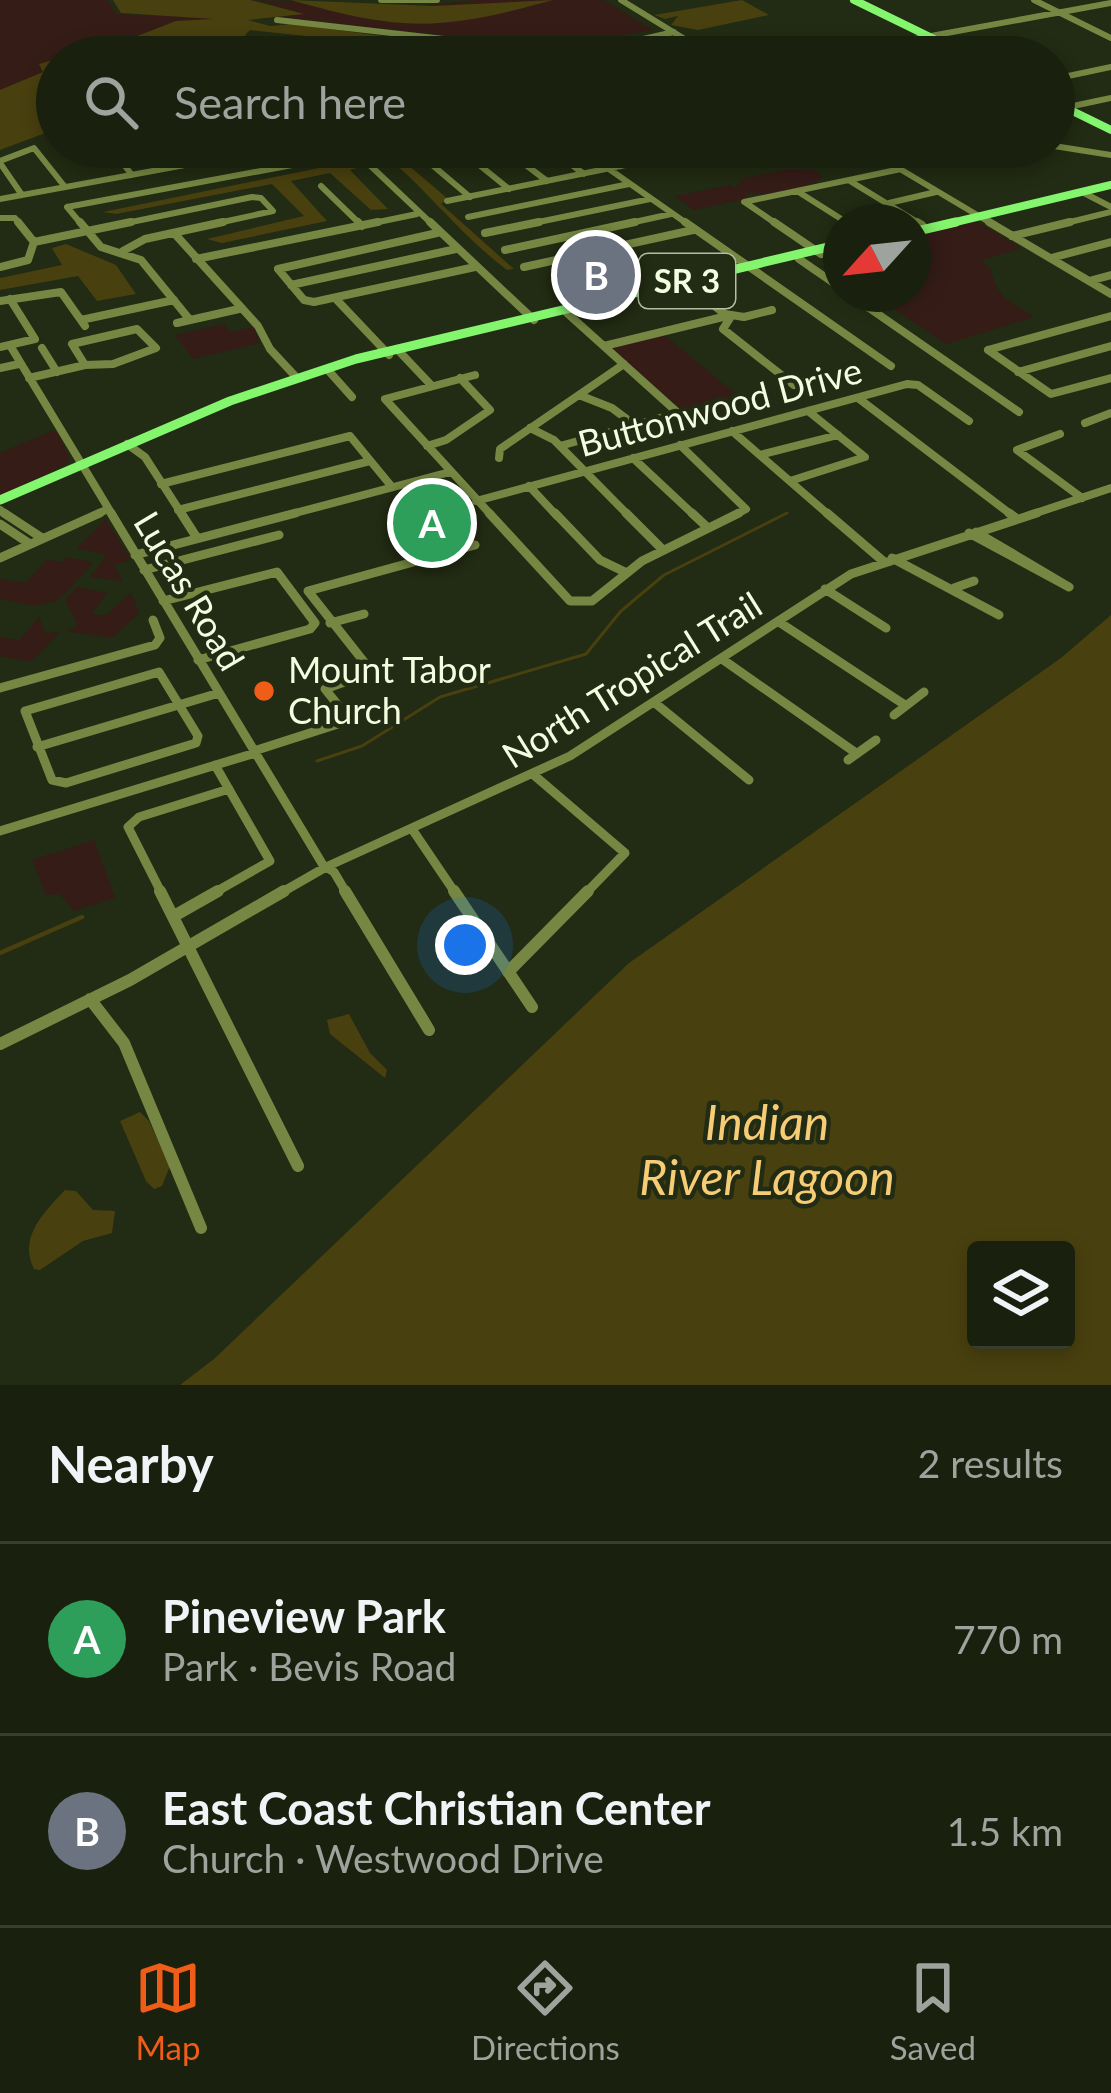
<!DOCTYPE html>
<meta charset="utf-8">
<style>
:root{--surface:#1a200e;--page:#232817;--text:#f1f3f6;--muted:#9fa39e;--line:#383e2e;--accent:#f05d19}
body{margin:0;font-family:Lato,sans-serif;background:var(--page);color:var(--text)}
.controls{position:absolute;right:36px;bottom:36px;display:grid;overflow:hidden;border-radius:12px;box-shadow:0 6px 18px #0003}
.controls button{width:108px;height:108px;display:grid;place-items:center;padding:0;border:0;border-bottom:3px solid var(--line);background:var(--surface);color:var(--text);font:60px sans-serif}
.compass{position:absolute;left:823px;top:204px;width:108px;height:108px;border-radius:50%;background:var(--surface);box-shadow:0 6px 18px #0003;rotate:243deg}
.you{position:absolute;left:465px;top:945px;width:42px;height:42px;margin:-30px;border:9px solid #fff;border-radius:50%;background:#1a73e8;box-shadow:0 0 0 18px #1a73e833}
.badge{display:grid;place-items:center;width:78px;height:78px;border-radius:50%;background:var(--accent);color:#fff;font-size:39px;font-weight:700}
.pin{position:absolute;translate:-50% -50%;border:6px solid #fff;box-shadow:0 3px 12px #0006}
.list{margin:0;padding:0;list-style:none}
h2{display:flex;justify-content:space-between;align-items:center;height:156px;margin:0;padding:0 48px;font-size:51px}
h2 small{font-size:39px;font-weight:400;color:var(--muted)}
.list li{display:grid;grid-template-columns:78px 1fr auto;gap:36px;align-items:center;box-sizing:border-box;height:192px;padding:0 48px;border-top:3px solid var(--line)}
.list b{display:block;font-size:45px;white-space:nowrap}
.list p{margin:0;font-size:39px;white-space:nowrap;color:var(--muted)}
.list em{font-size:39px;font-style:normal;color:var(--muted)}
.icon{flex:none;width:66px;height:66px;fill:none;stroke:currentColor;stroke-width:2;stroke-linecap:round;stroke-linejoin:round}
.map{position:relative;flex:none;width:1111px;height:1385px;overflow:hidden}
.search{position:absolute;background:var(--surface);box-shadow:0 6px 18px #0003;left:36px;right:36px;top:36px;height:132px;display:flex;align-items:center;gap:30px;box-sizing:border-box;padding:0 42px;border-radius:66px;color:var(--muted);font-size:45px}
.sheet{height:540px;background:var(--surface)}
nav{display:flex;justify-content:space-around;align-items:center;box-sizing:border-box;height:168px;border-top:3px solid var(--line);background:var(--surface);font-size:33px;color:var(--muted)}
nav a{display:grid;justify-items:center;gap:6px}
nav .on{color:var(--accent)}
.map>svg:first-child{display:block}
.green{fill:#351c17}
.water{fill:#49400f;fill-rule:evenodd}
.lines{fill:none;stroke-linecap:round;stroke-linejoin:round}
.stream-far1{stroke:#49400f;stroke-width:3}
.stream{stroke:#49400f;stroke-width:4.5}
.minor-far3{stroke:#758742;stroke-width:6}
.minor-far2{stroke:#758742;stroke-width:8}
.minor-far1{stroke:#758742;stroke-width:9}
.minor{stroke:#758742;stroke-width:12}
.major-far1{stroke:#84f66e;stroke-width:8}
.major{stroke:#84f66e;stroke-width:9}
.poi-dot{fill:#f05d19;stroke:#222b13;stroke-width:4.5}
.labels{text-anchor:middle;stroke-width:9;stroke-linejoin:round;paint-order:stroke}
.shield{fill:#222b13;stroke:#b4bea2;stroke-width:3}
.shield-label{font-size:33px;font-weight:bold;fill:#f3fde0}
.street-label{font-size:36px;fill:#f3fde0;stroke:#222b13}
.poi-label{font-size:36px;fill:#f3fde0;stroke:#222b13;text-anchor:start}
.near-water-label{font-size:48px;font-style:italic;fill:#f6cc75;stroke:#222b13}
</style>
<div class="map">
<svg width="1111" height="1385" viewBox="0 0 1111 1385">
<rect width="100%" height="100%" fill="#222b13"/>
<path class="green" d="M0,0h107l9,14 99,4 -39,3 -89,36h-30l-17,7 4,8 -44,18z
M258,0l163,6 57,-6h125l50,30 -67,11 -7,10 -297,-34 18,-4z
M790,169l24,1 9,7c-18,14 -56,20 -79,16l5,5 -55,12 -19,-14 55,-11 5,3 9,-10z
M976,221l45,27 -41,13 10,7c8,30 13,29 44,49l-88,27 -74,-50h41v-41l5,-2 -5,-3v-16z
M224,324l6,8 24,-5 6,16 -67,16 -18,-24z
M663,334l91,75 -56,15 -89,-77z
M52,431l5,1 13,26 -3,6 -67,32v-43z
M432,493l45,48 -46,13 -42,-49z
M106,519l25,41 -17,5 9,16 -33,-4 17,-22 -30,-7z
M67,557l26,6 -31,34 -5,-6 3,9 -26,6 -34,-7v-20l25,4 22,-23 15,2z
M77,587l30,6 -16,21 14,2 26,-23 8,20 -27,25 -46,-7 12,-5 -13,-26z
M39,617l6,16 15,-1 -29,30 -31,-6v-19l20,3z
M94,840l21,58 -41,13 -14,-17 -14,1 -14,-35z"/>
<path class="water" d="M113,0h137l54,14 -56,6 22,6 22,-2 203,27 9,6 -254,-27 -5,5 37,22h-199l93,-36 38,-2 -93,-6z
M291,0l142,6 120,-6c-111,31 -151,32 -262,0z
M742,0l27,15 -71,15 -27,-5 7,-9 -13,3 -11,-4z
M57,59v83l-9,-10 -48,18v-60l43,-18 -4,-8z
M376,147h11l61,52 -7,5 73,65 -7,1c-45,-34 -73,-72 -115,-109l-21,2 -1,-5 14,-3z
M358,160l7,6 -15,4 38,39 -17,1 -41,-37 -39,8 36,40 -105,22 -15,-4 97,-23 -32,-32 -156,30 -13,-2z
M66,244l50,21 20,29 -39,7 -19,-25 -78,14v-12l62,-13 -10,-17z
M1111,615v770h-931l34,-26 415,-396 432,-305zM1066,1250v90h-90v-90z
M349,1014l21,39 17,17 -2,8 -55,-44 -3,-14z
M140,1112l9,9 21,45 -8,20 -8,3 -8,-8 -26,-60z
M65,1190l11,1 17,19 22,1 -3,22 -29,8 -43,29 -6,-1c-16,-31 10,-57 31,-79z"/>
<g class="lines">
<path class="stream-far1" d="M317,761l45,-15 78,-49 146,-43 35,-43 43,-36 123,-62"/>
<path class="stream" d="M0,953l82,-36"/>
<path class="minor-far3" d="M381,0h56
M621,0l93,57
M1034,0l77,38
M277,20l325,37
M608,54l9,-9 57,-13
M303,57l-16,-15 157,15
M816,57l295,-54
M1054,79l57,-12
M1073,106l38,-8
M1054,146l57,9
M110,147l22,28
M183,147l15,15
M411,147l59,50
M457,147l52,42
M502,147l45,34
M548,147l36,27
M593,147l28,19
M863,147l131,78
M659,148l5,-1
M0,161l34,-13 31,39
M0,163l22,32
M609,169l80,56
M850,181l72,44
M321,186l40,39
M797,191l49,31
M1082,192l29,15
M0,199l283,-52
M447,201l223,-45
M744,202l157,-33
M746,203l32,22
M889,203l47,-11
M67,207l290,-54 76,72
M67,207l15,18
M468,217l161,-33
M0,218h15l5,7
M117,225l135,-28 9,1 12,13 -64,14
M364,225l53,-11
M524,225l126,-26
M621,225l50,-11
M1058,225l53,-13"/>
<path class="minor-far2" d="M80,222l21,25 40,13 49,60
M358,222l4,4
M430,222l104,98
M685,222l206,144
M774,222l47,32
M917,222l5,3
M989,222l122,72
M174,233l84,93 12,23 26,28
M437,233l-159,36 26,31 10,2 161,-35
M485,233l54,-11
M1012,236l58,-14
M34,242l97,-20
M505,250l130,-28
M123,251l22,-12 78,-17
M1051,258l60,-16
M196,259l182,-37
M799,259l42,29
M0,267l28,-7 6,-18 -16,-20
M524,267l169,-37
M1089,281l22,-6
M291,285l165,-36
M688,285l42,33 -7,11 71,56
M849,294l170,118
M335,298l54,57
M0,301l61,-9 24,34
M725,314l19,3 28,-7
M81,320l93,-20
M177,323l62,-14
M137,329l19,19 -43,16 -28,1 -13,-21z
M604,346l123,-30
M0,347l35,-8 -25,-40
M11,347l102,169
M42,348l15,24
M397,349l34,36
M988,350l63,44 60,-16
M988,350l123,-34
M0,368l19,-4
M327,369l25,28
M1018,372l93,-26
M475,375l-90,24 107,117
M29,378l56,-13
M579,395l33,13 24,18
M858,398l155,118
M1085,423l26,-10
M530,428l24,12 75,76
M732,431l98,85
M1060,434l-43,16 65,48
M127,444l18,13 38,59
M680,445l66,64 -13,7
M427,446l19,-6 44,-30 -30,-32
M560,446l118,-33 -111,-100
M760,455l78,-20
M499,458l1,-9 124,-85
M633,458l62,58
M790,481l75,-24 -57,-46
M161,484l189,-48 42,51
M529,486l28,30
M476,501l431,-117 11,1 51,36
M0,510l8,6
M178,510l192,-49
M93,516l15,-7
M284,516l166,-44
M1027,516l84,-28"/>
<path class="minor-far1" d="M4,513l38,25
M111,513l212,352 11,7 13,22
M181,513l16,25
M489,513l81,88h22l50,-40 97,-48
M555,513l45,47 25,12
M626,513l37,37
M692,513l16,15
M827,513l56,48
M1009,513l7,5
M0,524l30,20
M969,533l100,54 -93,-55
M135,555l161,-42
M0,558l100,-45
M892,558l107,57
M144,570l135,-35
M954,588l20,-7
M825,589l61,39
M163,601l114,-29 38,51 -5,6 -112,31
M779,622l126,83
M330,623l34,-9
M722,659l134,94
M159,672l39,64 -2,7 -130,40 -14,-3 -27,-69z
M0,688l155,-43 5,-7 -7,-18
M655,703l94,77
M894,715l30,-23
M37,747l182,-54
M254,751l87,-28 5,-8 -21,-26 47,-17 -64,-81 167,-46
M848,760l28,-20
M535,776l90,77 -40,41
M412,829l44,65
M0,831l255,-78
M162,894l-34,-67 11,-10 90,-28
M212,894l58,-33 -55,-96
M279,894l47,-27 244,-111 281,-182 186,-61"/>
<path class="minor" d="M160,891l138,275
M345,891l84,139
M454,891l78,116
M174,916l44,-25
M508,972l80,-81
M90,999l34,44 77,185
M0,1044l130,-64 154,-89"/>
<path class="major-far1" d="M854,0l117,57
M1054,102l57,28
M943,225l168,-40"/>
<path class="major" d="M913,232l43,-10
M0,500l230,-99 126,-42 485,-115"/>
</g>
<circle class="poi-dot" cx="264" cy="691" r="12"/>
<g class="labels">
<rect class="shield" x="639" y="254" width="96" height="54" rx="9"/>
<g class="shield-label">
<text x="687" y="293">SR 3</text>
</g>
<g class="street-label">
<text transform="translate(720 407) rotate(-15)" y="13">Buttonwood Drive</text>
<text transform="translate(189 591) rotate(59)" y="13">Lucas Road</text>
<text transform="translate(632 680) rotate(-32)" y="13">North Tropical Trail</text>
</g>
<g class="poi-label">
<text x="288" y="683">Mount Tabor<tspan x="288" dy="41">Church</tspan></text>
</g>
<g class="near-water-label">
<text x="767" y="1140">Indian<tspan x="767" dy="55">River Lagoon</tspan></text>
</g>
</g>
</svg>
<div class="controls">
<button><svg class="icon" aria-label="layers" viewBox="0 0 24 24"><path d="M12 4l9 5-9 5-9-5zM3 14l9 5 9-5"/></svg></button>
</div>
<svg class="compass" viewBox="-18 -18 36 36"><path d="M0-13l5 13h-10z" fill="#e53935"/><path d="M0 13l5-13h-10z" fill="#9fa39e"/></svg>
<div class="you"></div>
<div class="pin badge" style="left:432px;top:523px;background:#2e9e5b">A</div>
<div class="pin badge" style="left:596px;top:275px;background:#6b7280">B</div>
<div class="search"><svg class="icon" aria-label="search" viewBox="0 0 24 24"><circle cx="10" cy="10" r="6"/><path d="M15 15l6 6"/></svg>Search here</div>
</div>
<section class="sheet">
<h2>Nearby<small>2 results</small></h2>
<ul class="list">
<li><span class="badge" style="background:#2e9e5b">A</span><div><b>Pineview Park</b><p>Park · Bevis Road</p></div><em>770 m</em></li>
<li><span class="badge" style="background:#6b7280">B</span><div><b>East Coast Christian Center</b><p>Church · Westwood Drive</p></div><em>1.5 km</em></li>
</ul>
</section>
<nav>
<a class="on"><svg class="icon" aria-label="map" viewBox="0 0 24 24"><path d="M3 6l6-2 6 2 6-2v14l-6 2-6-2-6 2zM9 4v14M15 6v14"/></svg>Map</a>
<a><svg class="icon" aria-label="directions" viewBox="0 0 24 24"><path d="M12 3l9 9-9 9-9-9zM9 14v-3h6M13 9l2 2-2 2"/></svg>Directions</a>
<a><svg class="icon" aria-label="saved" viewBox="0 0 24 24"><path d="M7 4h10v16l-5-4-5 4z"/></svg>Saved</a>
</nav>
